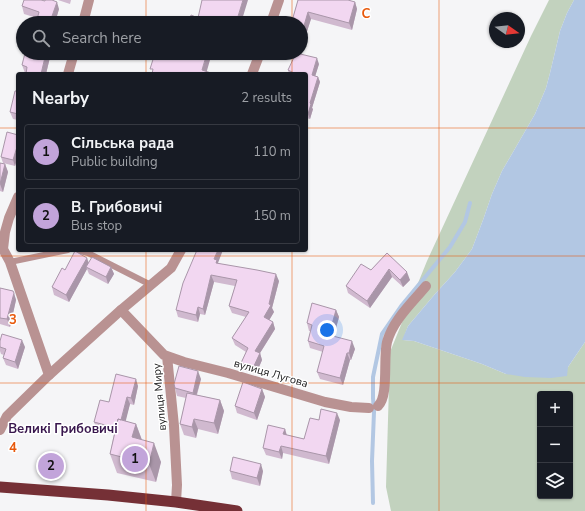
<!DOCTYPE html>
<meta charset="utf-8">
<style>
:root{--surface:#171b24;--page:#242831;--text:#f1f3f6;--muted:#9ea1a6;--line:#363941;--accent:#c2a4da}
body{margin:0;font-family:"Nunito Sans",sans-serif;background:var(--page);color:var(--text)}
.controls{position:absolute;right:12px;bottom:12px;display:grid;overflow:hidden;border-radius:4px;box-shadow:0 1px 3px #0004}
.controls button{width:36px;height:36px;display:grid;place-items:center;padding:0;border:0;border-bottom:1px solid var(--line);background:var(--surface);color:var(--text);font:20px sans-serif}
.compass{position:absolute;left:489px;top:12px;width:36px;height:36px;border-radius:50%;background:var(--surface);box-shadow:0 1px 3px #0004;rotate:104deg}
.you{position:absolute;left:327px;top:330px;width:14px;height:14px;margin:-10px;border:3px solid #fff;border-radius:50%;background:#1a73e8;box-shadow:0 0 0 6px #1a73e833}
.badge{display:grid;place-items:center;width:26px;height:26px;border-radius:50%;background:var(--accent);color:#111;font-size:13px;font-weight:700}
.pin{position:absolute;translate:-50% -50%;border:2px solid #fff;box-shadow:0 1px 4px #0006}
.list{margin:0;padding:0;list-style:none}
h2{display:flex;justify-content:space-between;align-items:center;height:52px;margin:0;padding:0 16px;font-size:17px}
h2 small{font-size:13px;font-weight:400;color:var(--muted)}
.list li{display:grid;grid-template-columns:26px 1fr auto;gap:12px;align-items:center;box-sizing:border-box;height:56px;margin:0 8px 8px;padding:0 8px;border:1px solid var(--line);border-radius:4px}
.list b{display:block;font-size:15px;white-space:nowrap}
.list p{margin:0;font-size:13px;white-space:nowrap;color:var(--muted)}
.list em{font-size:13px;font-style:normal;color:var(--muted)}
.icon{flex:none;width:22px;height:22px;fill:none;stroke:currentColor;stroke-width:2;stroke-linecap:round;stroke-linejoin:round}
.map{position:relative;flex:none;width:585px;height:511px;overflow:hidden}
.search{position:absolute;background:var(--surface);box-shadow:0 1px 3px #0004;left:16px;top:16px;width:292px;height:44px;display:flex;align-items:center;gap:10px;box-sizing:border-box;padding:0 14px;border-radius:22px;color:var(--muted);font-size:15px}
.panel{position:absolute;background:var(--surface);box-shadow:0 1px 3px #0004;left:16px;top:72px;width:292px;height:180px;border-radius:4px}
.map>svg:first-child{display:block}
.green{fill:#c2d2be;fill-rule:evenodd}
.water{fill:#b2c7e3}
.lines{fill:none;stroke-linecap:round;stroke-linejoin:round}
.stream{stroke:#b2c7e3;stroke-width:4}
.service{stroke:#b99292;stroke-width:6}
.minor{stroke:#b99292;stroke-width:10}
.tertiary{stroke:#b99292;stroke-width:10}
.trunk{stroke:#753036;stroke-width:11}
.wall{fill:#d0b9cf}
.shaded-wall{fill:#a996a9}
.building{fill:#f2d7f1;stroke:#a996a9}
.grid{fill:none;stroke:#e8590c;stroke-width:1;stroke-opacity:0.55}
.labels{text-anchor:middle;stroke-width:3;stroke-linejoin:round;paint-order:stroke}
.street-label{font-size:11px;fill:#161617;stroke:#fff}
.quarter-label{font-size:13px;font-weight:bold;fill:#38164d;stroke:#fff}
.grid-label{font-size:13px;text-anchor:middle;font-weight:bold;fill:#e8590c;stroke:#fff;stroke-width:3;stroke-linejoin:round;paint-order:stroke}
</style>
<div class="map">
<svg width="585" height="511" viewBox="0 0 585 511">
<rect width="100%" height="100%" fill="#f5f5f7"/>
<path class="green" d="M549,0h25l-7,13 -7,18 -10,42 -4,15 -11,26 -33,57 -10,23 -9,26 -11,29 -17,23 -20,22 -27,32 -5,14 11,1 68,23 24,10 62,-7 17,-25v169h-194l-5,-24 4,-135 37,-91 104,-225zM540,394h30v102h-30z"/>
<path class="water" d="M574,0h11v342l-17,25 -1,9 -16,2 -26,-1 -19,-3 -24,-10 -68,-23 -12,-1 6,-14 27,-32 20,-22 17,-23 11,-29 9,-26 10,-23 33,-57 11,-26 4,-15 10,-42 7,-18z"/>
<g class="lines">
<path class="stream" d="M373,503l-1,-42 2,-49 -1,-14v-21l9,-43 20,-29 48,-58 15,-25 5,-19"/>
<path class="service" d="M76,250l12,3 63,32
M10,262l58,-12"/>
<path class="minor" d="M83,23l6,-23
M68,74l6,-21
M18,197l-9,21 -4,14 -2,17 7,13 39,113
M121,310l43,45 20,7 44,11 97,29 26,5 18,1
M167,356l7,70 3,59 -1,17
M378,406c11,-10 5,-48 9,-64 6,-22 25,-39 39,-56"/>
<path class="tertiary" d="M271,23l8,-23
M252,74l8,-21
M0,430l7,-14 42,-41 72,-65 50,-42 10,-18"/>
<path class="trunk" d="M0,487l108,8 68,7 61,9"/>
</g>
<path class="wall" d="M58,0h13l-1,4z
M298,0l57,2 2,7 -5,21 -41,-11 -10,31v-27l-9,-2z
M22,6l37,3 -4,12 -18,-3 -13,-4z
M51,53l-5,21h-20v-1h-1l-3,-8z
M220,53h12l-1,3z
M319,64l-4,12 3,1 2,5 -8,26 1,1 -3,10 -4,-1v-44h-17l-1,-4z
M18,91v29l-5,-1 -3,-7z
M18,135v21l-3,10 -12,-3 -2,-6z
M0,163l5,1 3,8 -5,20 -3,-1z
M387,253l23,27 -7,7 -11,-10 -22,31 -22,-15 -2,-7 25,-16z
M87,258l2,5 22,4 3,7 -6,10 -19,-10 -2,-5 -18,33 -15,-7 -2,-8 13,-17z
M218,263l61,18 -7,27 2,4 -5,8 4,2 2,7 -15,24 2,7 -6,14 -13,-4 -2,-7 5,-11 -11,-7 -3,-7 14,-21 -14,-4 -3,-7 6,-20 -21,-4 -9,33 -5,-1 -2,8 -20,-5 -2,-7z
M0,288l13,3 3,9 -6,27 -10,-3z
M336,310l3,7 -5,19 21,13 -4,11h-1l-7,25 -23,-6 -3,-7 6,-20 -13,-4 -2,-7 3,-10h-2l-2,-8z
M0,341l25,6 -7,22 -12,-4 -3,-7 1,-3 -3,-1 -1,-3z
M201,379l-4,16 23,5 4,11 -6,23 -20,-5 -2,9 -12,-3 -4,-11 6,-26 -9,-2 -2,-8z
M138,386l-4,19 -4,-1 -5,17 11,3 6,16 19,22 -5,20 -39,-9 -7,-19 4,-20 -17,-4 -3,-8 15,-20z
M262,389l3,8 -8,23 -20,-7 -2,-7z
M319,420h21l-11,44 -46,-11 -1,6 -16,-4 -3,-7 22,-19 2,6 17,4z
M230,471h33l-3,15 -28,-7z"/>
<path class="shaded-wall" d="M243,0h5l-7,23h-5z
M57,2l2,7 -4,14 -4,-4z
M355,2l2,7 -5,21 -3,-7z
M308,12l3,7 -10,31v-14z
M46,53h5l-5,21h-5z
M207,53h5l-6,21 -4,-4z
M317,58l2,6 -5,16 -2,-5z
M318,77l2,5 -8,26 1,1 -3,10 -2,-5 2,-11z
M17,147l1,4v5l-3,10 -2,-6z
M5,164l3,8 -5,20 -3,-8z
M218,250h5l-5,13 1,4 -1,3 -4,-11z
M87,258l2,7 -3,2 1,2 -18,33 -3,-7z
M111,267l3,7 -6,10 -2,-7z
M389,269l3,8 -22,31 -3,-7z
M407,272l3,8 -7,7 -3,-7z
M276,274l3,7 -7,27 2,4 -7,12 -3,-7 5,-13z
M211,275l3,7 -9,33 -2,-6z
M14,293l2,7 -6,27 -3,-8z
M198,307l2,7 -2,8 -2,-7z
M336,310l3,7 -7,25 -3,-7z
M273,322l2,7 -15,24 2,7 -6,14 -3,-6 2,-17z
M22,340l3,7 -7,22 -3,-7z
M352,341l3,8 -4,11 -2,-7z
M347,353l3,7 -7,25 -3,-7z
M198,371l3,8 -6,21 -2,-7z
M136,379l2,7 -4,19 -3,-7z
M262,389l3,8 -8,23 -3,-7z
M127,397l3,7 -8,32 -3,-7z
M220,400l4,11 -6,23 -4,-11z
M337,413l3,7 -11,44 -3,-8z
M194,419l4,10 -2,9 -4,-11z
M136,424l7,19 -11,-6z
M285,429l2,8 -4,-3z
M154,443l7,19 -5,20 -7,-18z
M281,446l2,7 -1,6 -3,-7z
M261,464l2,7 -3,15 -3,-8z"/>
<path class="building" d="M24,0h17l4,1v-1h7l5,2 -6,17 6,2 -1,2h-20l3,-11 -17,-6z
M202,0h41l-7,23h-47l2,-8 7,3z
M298,0h50l7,2 -6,21 -41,-11 -7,24v-13h-14l1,-3 4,1z
M25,53h21l-5,21h-15l1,-7 -5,-2z
M155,53h52l-5,17 12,4h-62l1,-5h-3z
M296,53l21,5 -5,17 6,2 -8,26 1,1 -3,10 -2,-1v-39h-10l-8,-4z
M15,91h3v23l-8,-2z
M7,132l11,3v13l-1,-1 -4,13 -12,-3z
M0,163l5,1 -5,20z
M197,250h21l-4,9 3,1 -1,3 41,7 19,4 -7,30 2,1 -7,12 9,5 -18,29 5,2 -7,15 -12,-5 7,-15 -16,-10 17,-26 -20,-6 8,-26 -26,-5 -8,34 -5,-2 -2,8 -20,-5 7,-27z
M75,251l12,7 -21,37 -14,-8 10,-19 3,2z
M387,253l20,19 -7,8 -11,-11 -22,32 -21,-15 15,-22 10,6z
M92,257l19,10 -5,10 -20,-10z
M0,288l13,3 1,2 -7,26 -7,-1z
M312,303l24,7 -7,25 23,6 -3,12h-2l-7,25 -23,-6 7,-26 -16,-5 4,-16 -5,-2z
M2,334l20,6 -7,22 -12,-4 3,-9 -6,-2v-6z
M179,366l19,5 -5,22 -18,-5 -1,-4z
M116,374l20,5 -5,19 -4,-1 -6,23 -3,-1 -2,9 -22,-6 6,-22 9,2z
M243,382l19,7 -8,24 -19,-7z
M187,393l33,7 -6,23 -20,-4 -2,8 -12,-3z
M321,409l16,4 -11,43 -45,-10 -2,6 -16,-4 5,-23 17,4 -2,5 21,5 6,-21 9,2z
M118,419l18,5 -4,13 22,6 -5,21 -39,-10z
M233,457l28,7 -4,14 -27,-7z"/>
<path class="grid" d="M146,0v23M292,0v23M439,0v511M146,53v21M292,53v21M0,128h18M306,128h279M146,250v261M292,250v261M0,256h585M0,383h585"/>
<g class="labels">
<g class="street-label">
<text transform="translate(271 373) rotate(16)" y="4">вулиця Лугова</text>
<text transform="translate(159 397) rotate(-95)" y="4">вулиця Миру</text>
</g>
<g class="quarter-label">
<text x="63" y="433">Великі Грибовичі</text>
</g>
</g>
<g class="grid-label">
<text x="366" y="18">C</text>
<text x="13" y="324">3</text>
<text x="13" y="452">4</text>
</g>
</svg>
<div class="controls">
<button>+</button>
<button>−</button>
<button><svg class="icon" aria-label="layers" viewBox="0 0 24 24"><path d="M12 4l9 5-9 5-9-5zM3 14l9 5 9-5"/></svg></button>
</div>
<svg class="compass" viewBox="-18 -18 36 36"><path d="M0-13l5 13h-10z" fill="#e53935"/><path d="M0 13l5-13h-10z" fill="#9ea1a6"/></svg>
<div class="you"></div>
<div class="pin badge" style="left:135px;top:459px">1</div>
<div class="pin badge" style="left:51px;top:466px">2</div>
<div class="search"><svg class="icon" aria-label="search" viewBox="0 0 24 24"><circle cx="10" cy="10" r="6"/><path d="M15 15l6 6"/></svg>Search here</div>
<section class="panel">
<h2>Nearby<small>2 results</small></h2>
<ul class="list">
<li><span class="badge">1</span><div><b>Сільська рада</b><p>Public building</p></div><em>110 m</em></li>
<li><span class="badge">2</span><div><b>В. Грибовичі</b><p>Bus stop</p></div><em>150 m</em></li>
</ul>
</section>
</div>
